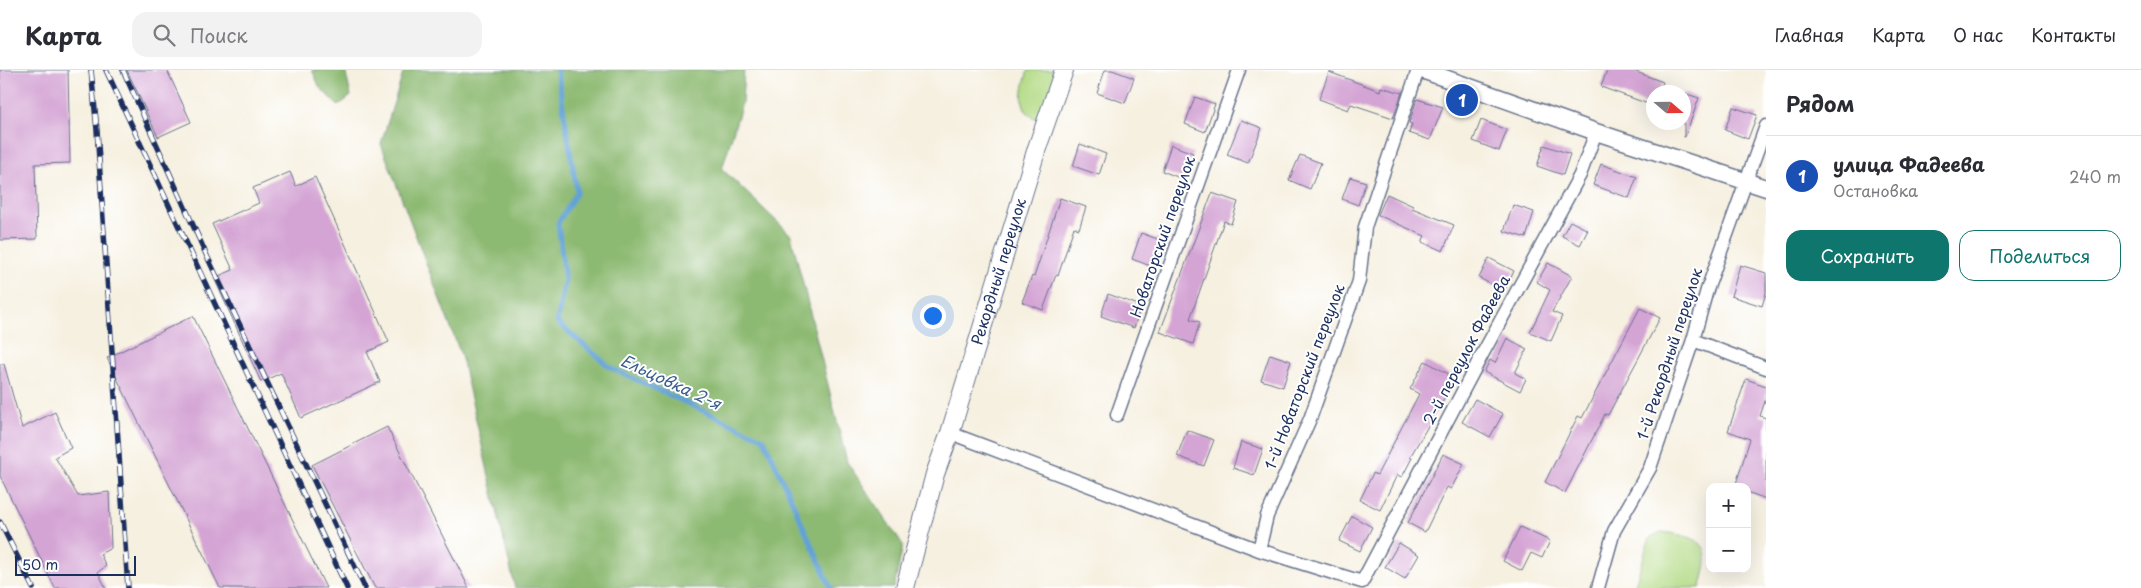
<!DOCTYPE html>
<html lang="ru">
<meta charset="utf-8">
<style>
:root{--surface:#fff;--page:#f2f2f3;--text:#2b2b33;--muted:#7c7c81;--line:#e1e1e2;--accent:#0f766e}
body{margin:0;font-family:"Playpen Sans",sans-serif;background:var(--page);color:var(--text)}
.controls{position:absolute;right:15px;bottom:15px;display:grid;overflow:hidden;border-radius:10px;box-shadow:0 5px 20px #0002}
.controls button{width:45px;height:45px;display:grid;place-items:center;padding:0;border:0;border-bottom:1px solid var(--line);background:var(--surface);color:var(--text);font:25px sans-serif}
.compass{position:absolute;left:1646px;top:15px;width:45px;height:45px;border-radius:50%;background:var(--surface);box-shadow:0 5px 20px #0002;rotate:110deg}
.scale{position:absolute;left:15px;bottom:12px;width:121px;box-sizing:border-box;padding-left:5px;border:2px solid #1b2f5e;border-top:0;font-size:14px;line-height:18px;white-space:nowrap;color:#1b2f5e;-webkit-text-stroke:4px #fff;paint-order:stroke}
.you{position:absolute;left:932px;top:245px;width:18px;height:18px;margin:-12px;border:4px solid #fff;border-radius:50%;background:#1a73e8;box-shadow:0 0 0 8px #1a73e833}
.badge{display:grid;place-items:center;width:32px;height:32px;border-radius:50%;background:var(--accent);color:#fff;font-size:16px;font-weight:700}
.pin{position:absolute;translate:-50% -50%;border:2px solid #fff;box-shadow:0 1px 5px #0006}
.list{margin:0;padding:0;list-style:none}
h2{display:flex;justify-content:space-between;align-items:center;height:65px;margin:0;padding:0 20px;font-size:21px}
h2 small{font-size:16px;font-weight:400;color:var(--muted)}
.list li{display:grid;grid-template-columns:32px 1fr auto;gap:15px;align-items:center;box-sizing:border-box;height:80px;padding:0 20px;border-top:1px solid var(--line)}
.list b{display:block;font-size:19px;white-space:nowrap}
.list p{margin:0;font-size:16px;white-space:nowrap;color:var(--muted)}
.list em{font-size:16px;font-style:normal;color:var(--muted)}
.actions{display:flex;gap:10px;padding:15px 20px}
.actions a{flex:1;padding:11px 0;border:1px solid var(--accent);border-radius:15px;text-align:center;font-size:18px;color:var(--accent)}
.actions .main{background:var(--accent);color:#fff}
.icon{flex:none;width:28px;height:28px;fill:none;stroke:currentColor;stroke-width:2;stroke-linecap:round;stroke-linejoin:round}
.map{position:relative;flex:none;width:1766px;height:518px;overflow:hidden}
header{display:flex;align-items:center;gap:30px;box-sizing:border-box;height:70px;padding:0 25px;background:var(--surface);border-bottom:1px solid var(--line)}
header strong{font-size:24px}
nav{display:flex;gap:28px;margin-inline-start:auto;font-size:18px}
.search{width:350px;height:45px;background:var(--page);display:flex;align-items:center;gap:12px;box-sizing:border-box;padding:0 18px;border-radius:15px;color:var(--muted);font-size:19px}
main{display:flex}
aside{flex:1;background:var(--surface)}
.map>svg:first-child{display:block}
.green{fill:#b2da84;stroke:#668471}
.forest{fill:#8dba72;stroke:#547468}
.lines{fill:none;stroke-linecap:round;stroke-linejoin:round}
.stream{stroke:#62a2d5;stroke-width:5}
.building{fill:#d4a4d4}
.minor-casing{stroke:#68738c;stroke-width:15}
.tertiary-casing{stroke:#68738c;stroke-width:19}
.secondary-casing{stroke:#68738c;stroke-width:20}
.minor{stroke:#fff;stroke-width:12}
.tertiary{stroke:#fff;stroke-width:16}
.secondary{stroke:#fff;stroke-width:18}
.rail-casing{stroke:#1b2f5e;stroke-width:5.5}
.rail{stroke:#fff;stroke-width:4;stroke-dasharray:11;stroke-linecap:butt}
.labels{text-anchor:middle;stroke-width:4;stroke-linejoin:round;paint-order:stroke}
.street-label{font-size:15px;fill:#1b2f5e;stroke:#fff}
.water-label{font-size:16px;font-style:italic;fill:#375d8e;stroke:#fff}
</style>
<header>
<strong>Карта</strong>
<div class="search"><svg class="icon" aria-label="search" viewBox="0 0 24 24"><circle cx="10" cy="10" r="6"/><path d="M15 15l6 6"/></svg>Поиск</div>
<nav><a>Главная</a><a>Карта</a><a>О нас</a><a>Контакты</a></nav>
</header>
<main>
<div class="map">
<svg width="1766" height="518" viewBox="0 0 1766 518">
<rect width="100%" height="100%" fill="#fff"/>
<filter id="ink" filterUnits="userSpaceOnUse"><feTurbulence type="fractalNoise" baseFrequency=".02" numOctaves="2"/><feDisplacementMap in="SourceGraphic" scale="10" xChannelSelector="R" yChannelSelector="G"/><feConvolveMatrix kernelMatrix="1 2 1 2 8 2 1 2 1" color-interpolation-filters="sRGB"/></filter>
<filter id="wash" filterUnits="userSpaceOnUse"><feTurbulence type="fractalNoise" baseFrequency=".0096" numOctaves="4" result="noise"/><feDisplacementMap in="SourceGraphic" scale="20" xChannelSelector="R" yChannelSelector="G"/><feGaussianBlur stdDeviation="1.12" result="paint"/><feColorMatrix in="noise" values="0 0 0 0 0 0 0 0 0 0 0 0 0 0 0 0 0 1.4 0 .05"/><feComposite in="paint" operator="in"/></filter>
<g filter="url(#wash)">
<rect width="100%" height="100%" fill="#f6f0e0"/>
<path class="green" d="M1028,0h30l-16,46 -8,2c-18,-12 -11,-30 -6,-48z
M1661,462c44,5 53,13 39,56h-66l14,-45 3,-6z"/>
<path class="forest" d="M312,0h33l6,26 -13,10 -18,-18z
M404,0h340l-2,33 -20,66 69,66 56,227 56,83 -9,43h-379l-54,-233 -80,-211z"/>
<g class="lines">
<path class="stream" d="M557,0l20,122 -19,31 7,57 -8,42 54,46 153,71 67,149"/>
</g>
<g id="blocks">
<path class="building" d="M0,0h68l2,93 -35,1 2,75 -37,1z
M127,0h40l24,52 -33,15z
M1105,0h7l22,8 -9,25 -28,-10z
M1607,0h24l32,12 -4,10h-5v14l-53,-19z
M1329,2l51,19 1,-4 21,6 -9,25 -42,-14 -3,6 -29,-11z
M1684,23l15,5 -14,39h-1z
M1195,27l20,7 -10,28 -20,-8z
M1417,29l26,8 -13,33 -21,-7 3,-9 -3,-1z
M1733,37l24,8 -9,24 -23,-9z
M1241,50l21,8 -14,35 -21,-8z
M1481,50l26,10 -8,21 -26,-10z
M1080,74l26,10 -7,21 -26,-9z
M1171,75l22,8 -10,26 -21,-8z
M1544,75l26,9 -7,21 -26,-9z
M1300,85l21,8 -11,26 -21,-9z
M1601,94l36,13 -8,21 -36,-13z
M290,102l6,14 19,-9 74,165 -22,10 13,30 -79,36 -20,-45 -20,9 -47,-104 19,-8 -21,-46 47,-21 -6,-15z
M1350,107l16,5 -8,23 -16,-6z
M1212,123l26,9 -7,22 -7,-3 -34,98 10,3 -7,22 -33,-12z
M1387,124l26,12 -1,2 42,17 -11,26 -21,-9 3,-6 -47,-21z
M1060,128l26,9 -7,22 -5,-2 -16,49 -2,-1 -13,35 -21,-8 10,-26 2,1z
M1513,135l21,7 -8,26 -22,-7z
M1570,151l18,9 -8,15 -18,-9z
M1141,163l22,8 -10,26 -21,-8z
M1489,188l25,13 -10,20 -25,-13z
M1548,193l24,13 -20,36 10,4 -11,25 -21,-9 20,-42 -13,-8z
M1740,195l26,8v20l-4,13 -31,-10z
M1108,224l33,12 -7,22 -33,-12z
M1640,238l20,10 -52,97 -3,-1 -40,79 -20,-11 33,-66 4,2z
M193,246l133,272h-106l-113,-230z
M1507,268l20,11 -12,24 11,6 -6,12 -36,-19 6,-12 5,3z
M1270,284l21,7 -8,26 -22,-7z
M1425,291l31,17 -46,79 2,1 -10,19 -5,-2 -17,35 -20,-10 13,-27 4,2 42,-81 -9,-5z
M0,294h4l18,64 33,-16 16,36 -16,9 23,39 31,-4 2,56 -11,6 6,12 -8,6 8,16h-51l-55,-112z
M1746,309l20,7v12l-6,18 6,2v81l-19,-7v-5h-12l15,-48 -22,-8z
M1475,329l28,15 -13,23 -28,-15z
M387,357l82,161h-94l-63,-123z
M1187,360l27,10 -10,26 -27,-10z
M1241,372l22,7 -9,26 -21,-7z
M1443,384l21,10 -13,25 -4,-2 -22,45 -17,-9z
M1352,446l20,11 -12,24 -21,-10z
M1520,457l30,14 -8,17 -11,-5 -9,18 -19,-10z
M1399,473l20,12 -14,24 -20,-12z"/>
</g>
</g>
<g filter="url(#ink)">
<use href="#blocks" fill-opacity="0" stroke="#68738c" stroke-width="1"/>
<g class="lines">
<g class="minor-casing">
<path id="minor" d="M1693,270l73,28
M1117,345l122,-345
M950,363l309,117 103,32 121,-229 97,-178 16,-43
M1259,480l8,-34 43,-97 49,-138 6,-54 53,-157
M1598,518l16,-57 36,-63 43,-128 14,-50 59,-164"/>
</g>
<g class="tertiary-casing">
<path id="tertiary" d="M1422,0l174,62 170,56"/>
</g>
<g class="secondary-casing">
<g id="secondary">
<path id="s1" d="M905,518l30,-114 15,-41 87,-285 27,-78"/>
</g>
</g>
<use href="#minor" class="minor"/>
<use href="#tertiary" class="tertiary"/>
<use href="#secondary" class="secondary"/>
<g class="rail-casing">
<path id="rail" d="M91,0l6,60 31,458
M106,0l241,518
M123,0l83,184 159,334
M0,452l33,66"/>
</g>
<use href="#rail" class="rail"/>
</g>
</g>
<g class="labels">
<g class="street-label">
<text transform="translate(1163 167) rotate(-71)" y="5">Новаторский переулок</text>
<text dy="5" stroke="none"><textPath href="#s1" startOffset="330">Рекордный переулок</textPath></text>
<text transform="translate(1467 280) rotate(-62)" y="5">2-й переулок Фадеева</text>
<text transform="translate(1670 284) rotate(-72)" y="5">1-й Рекордный переулок</text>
<text transform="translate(1305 307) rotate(-69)" y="5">1-й Новаторский переулок</text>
</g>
<g class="water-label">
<text transform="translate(671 312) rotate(25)" y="6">Ельцовка 2-я</text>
</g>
</g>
</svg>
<div class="controls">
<button>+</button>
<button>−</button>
</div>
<svg class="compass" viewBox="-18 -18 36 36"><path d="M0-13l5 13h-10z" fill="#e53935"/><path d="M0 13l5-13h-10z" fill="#7c7c81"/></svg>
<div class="scale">50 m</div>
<div class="you"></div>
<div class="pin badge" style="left:1462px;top:30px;background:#1a4fb4">1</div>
</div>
<aside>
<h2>Рядом<small></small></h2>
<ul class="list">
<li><span class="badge" style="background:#1a4fb4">1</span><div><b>улица Фадеева</b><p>Остановка</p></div><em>240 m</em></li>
</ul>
<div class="actions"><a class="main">Сохранить</a><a>Поделиться</a></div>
</aside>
</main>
